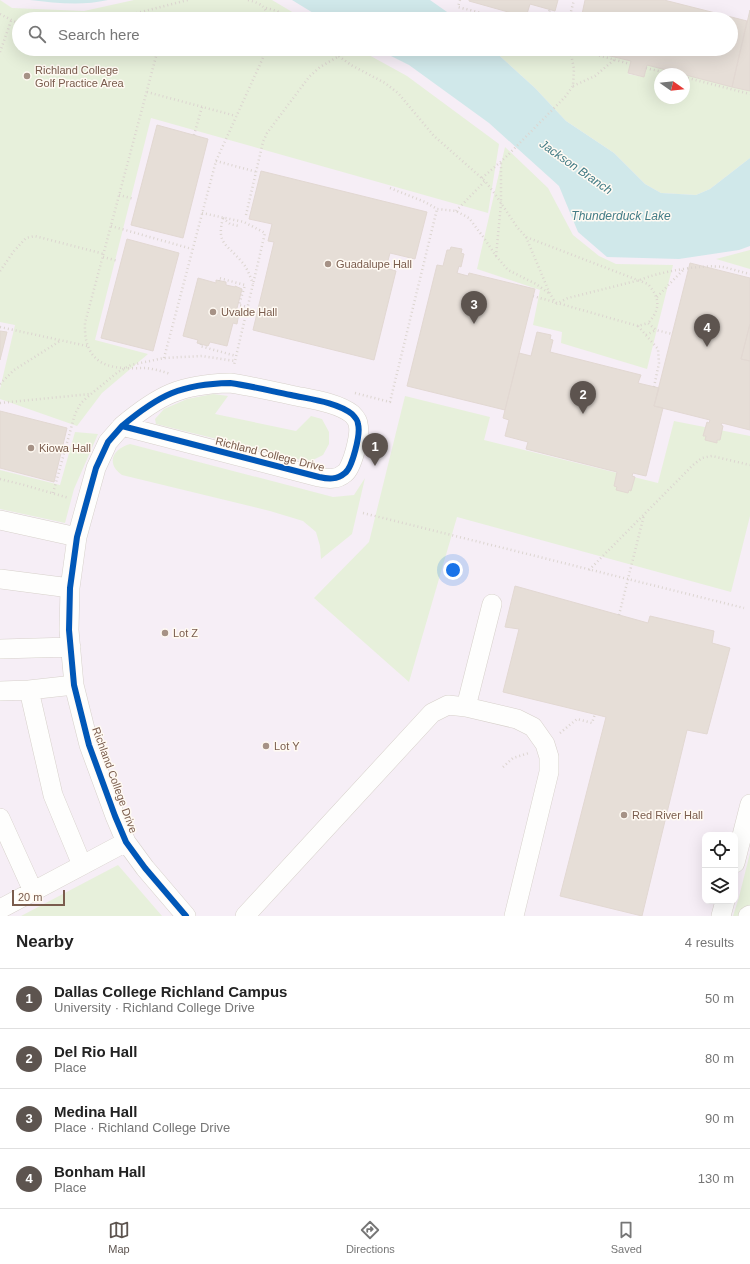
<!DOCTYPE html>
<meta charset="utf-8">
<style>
:root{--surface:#fff;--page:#f2f2f2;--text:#222;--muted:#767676;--line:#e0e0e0;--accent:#5d544f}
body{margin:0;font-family:Helvetica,sans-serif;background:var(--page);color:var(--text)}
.controls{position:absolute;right:12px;bottom:12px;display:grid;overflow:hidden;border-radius:8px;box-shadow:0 4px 16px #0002}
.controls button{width:36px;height:36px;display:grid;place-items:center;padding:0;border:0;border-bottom:1px solid var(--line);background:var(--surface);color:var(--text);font:20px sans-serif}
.compass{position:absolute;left:654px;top:68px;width:36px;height:36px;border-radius:50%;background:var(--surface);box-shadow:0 4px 16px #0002;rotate:104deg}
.scale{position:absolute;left:12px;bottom:10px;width:53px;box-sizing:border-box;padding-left:4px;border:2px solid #7a5c4d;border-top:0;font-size:11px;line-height:14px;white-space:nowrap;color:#7a5c4d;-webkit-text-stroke:3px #fffaf3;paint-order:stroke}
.you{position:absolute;left:453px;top:570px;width:14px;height:14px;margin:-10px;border:3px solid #fff;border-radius:50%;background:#1a73e8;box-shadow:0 0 0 6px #1a73e833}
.badge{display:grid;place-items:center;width:26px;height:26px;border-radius:50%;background:var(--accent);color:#fff;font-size:13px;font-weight:700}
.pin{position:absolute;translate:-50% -33px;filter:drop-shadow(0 1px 2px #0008)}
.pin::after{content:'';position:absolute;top:21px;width:14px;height:12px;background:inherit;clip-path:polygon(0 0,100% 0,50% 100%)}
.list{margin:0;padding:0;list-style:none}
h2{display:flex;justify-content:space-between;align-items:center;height:52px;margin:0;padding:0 16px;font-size:17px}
h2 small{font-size:13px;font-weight:400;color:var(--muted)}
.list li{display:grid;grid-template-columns:26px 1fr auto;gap:12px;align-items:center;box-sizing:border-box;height:60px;padding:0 16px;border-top:1px solid var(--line)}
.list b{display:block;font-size:15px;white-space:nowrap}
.list p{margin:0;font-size:13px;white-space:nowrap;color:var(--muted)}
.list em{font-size:13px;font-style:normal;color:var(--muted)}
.icon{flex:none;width:22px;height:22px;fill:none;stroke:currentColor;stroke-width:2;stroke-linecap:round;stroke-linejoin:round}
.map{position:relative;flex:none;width:750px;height:916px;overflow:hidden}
.search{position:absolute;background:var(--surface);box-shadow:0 4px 16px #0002;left:12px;right:12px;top:12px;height:44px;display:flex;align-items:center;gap:10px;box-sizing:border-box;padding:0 14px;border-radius:22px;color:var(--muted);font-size:15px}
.sheet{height:292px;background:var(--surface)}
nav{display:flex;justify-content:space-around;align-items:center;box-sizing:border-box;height:56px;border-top:1px solid var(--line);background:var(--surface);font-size:11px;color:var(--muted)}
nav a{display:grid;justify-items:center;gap:2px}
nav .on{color:var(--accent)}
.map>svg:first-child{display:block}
.education{fill:#f6eef6;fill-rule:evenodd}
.green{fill:#e7f0db}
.water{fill:#d0e8ea}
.building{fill:#e6ded7;stroke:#e2d8d2}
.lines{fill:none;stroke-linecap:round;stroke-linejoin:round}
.minor-casing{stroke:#d7d1cb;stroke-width:20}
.path{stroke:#dcd5d0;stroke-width:2.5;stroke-dasharray:1 3;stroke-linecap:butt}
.minor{stroke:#fefefd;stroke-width:19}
.cycleway-casing{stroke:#fffaf3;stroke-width:8}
.cycleway{stroke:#0057b8;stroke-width:6}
.poi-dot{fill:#a69286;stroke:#fffaf3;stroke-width:1.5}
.labels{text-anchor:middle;stroke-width:3;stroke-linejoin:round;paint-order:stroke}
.poi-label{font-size:11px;fill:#7a5c4d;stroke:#fffaf3;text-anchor:start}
.street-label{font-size:11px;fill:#7a5c4d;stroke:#fffaf3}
.water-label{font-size:12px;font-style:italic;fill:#437c86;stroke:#fffaf3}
</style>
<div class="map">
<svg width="750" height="916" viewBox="0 0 750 916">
<rect width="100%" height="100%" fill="#f9f5f0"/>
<path class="education" d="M0,0h750v916h-750zM19,19h712v30h-712zM660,74h24v24h-24zM705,835h30v66h-30z"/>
<path class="green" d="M0,0l12,8 72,3 50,-11h138l32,19h-285v30h339l49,27 92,68 -11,69 -337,-95 -56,222 53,14 -46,39 -25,33 -77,-27v-10l15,-64 -15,-3z
M492,49h91l48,12 -3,13 16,3 3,-12 36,9h-23v24h24v-24l66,17v67l-40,31 -14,6 -35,-2 -16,-9 -31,-31 -48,-32 -31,-33z
M505,147l43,41 25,47 26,21 17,8 57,1 -26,104 -86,-26 1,-11 -29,-7 7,-35 -63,-21z
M750,250v19l-34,-10z
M213,394l15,2 -13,18 81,17 15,-15 11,3 7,13v12l-6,11 -14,7 -153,-38 -1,-5 9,-10 23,-10z
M405,396l85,21 -6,23 174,43 16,-62 76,15v80l-19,76 -274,-75 -48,165 -95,-84 55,-56z
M75,432l23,2 -24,55 -9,34 -65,-14v-39l60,15z
M130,444l203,53 21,-2 11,-17 -13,56 -31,25 -1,-13 -4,-14 -13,-11 -33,-10 -148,-36c-16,-11 -10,-26 8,-31z
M750,853v63h-17l6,-19z
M118,865l44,51h-141z"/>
<path class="water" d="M30,0h78c-26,6 -52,3 -78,0z
M292,0h138l27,19h-134z
M377,49h115l43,39 31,33 48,32 31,31 16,9 35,2 14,-6 40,-31v88l-11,4 -60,9 -72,-2 -29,-25 -19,-46 -70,-63 -80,-58z"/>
<path class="building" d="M469,0h89l-3,11 -25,-7 -4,13 -57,-16z
M585,0h79l83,21 -15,66 -85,-22 -3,12 -16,-4 3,-12 -33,-8 1,-4h132v-30h-150z
M750,10v81l-18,-4z
M157,125l51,14 -25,99 -52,-13z
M261,171l166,41 -12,47 -25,-6 -4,15 10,3 -22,89 -121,-30 21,-88 -6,-1 4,-17 -23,-5z
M127,239l52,14 -26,98 -52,-13z
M451,247l11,2 -1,4 3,1 -3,13 -2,-1 -2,7 11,3 1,-3 66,16 -30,121 -98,-24 30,-121 6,1 4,-16h3z
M690,263l60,15v46l-9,35 9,2v69l-28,-7 -1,2 2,1 -3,14h-3v3l-12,-3 1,-4h-3l4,-14 2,1 1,-3 -56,-14z
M198,278l18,5v-3l10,2v3l9,2v-1l7,3 -6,23 3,1 -2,11 -4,-1 -6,23 -17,-4 -2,4 -11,-3 1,-3 -15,-4z
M750,324v37l-9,-2z
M0,331l7,1 -7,28z
M537,332l14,3 -1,4 3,1 -3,12 91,23 -3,8 21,5 -5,18 9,2 -17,68 -13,-3 -1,3 3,1 -4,14 -2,-1 -1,3 -12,-3 1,-3 -3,-1 3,-14 -91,-23 2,-7 -23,-6 4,-16 -6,-2 16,-65 12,3z
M0,411l67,17 -13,54 -54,-14z
M515,586l133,37 2,-7 64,15 -2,12 18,5 -23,86 -20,-4 -45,186 -82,-20 46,-179 -103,-25 16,-63 -14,-2z"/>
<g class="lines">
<g class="minor-casing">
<path id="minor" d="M230,383c21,3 41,8 61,12 18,4 46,7 61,19 2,2 6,7 6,10 3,10 -6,44 -13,49 -8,7 -17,6 -26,4l-197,-51c37,-31 59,-42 108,-43z
M122,426l-14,16 -12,26 -19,69 -7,51 -1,42 5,55 15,60 26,71 11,26 19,26 41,48
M0,520l77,17
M0,579l70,9
M0,649l71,-2
M74,685l-45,5 24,105 29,70
M0,691l29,-1
M466,707l26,-103
M0,818l33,73
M735,863l15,-59
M0,909l126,-67
M245,916l187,-203 16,-8 18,2 51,12 16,8 12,17 4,13v15l-35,144
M721,916l4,-15
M748,916l2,-1"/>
</g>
<path class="path" d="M248,0c15,4 16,6 22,19
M460,0l-2,7 47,12
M266,8l11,3 11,8
M0,14l19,10
M113,19l75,-19
M547,19l3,-10
M569,19l5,-19
M158,49l-73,274c-1,22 6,40 30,44 10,2 21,1 31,1 8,1 16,3 24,6
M329,49l22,16 34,18 13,10 36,43 51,45 10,13 22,33 9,10 122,47c12,14 13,25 0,39
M576,49l54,15
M0,52l11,-31
M646,68l25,6
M684,77l66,17
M573,86l22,-10 19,-16
M147,92l89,24
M194,135l8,-28
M216,161l41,11
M482,178l23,-20 60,-61 8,-11 1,-17 -4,-20
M390,188l35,14 12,7 19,2 13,7 15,20 12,18 12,14 28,14 14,10
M119,195l15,4
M456,211l29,-30
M202,213l42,9 21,11 -31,132
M246,215l17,-73 4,-9 42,-56 11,-10 19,-11
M223,218c-7,26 4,26 18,43 6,6 9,15 12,23
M223,218l7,6 9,2
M111,226l81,23
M526,237l24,57 6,9
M496,256l5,-52v-42
M103,257l15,4
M0,271l14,-20 12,-13 9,-2 69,18
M219,281v-3l26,7 -6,20 9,2
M533,296l105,30 10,-3 8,7 16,4
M657,297l26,-27
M556,304l12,-6 72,-18c18,-8 63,-16 83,-13 9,2 18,5 27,7
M638,326l20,23 1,14 -5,24
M0,327l87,19
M646,335l10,-5
M201,344l-1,2 36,10
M164,358l52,-197 51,-112
M0,384l14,-14 46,-29
M355,393l35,9 47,-193
M0,403l90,-9
M0,479l24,6 45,13
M53,493l22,-79 6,-11 10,-9 27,-22 13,-7 33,-7 38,-2 33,5
M363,513l381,95
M589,570l104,-105 9,-7 10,-2 38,9
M619,615l25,-100
M560,733l17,-14 15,4 3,-9
M503,767l10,-9 16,-5"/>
<use href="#minor" class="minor"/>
<g class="cycleway-casing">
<path id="cycleway" d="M230,383c21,3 41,8 61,12 18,4 46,7 61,19 2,2 6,7 6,10 3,10 -6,44 -13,49 -8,7 -17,6 -26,4l-197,-51c37,-31 59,-42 108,-43z
M122,426l-14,16 -12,26 -19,69 -7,51 -1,42 5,55 15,60 26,71 11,26 19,26 41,48"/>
</g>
<use href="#cycleway" class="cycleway"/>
</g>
<g class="poi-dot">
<circle cx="27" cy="76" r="4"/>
<circle cx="328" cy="264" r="4"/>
<circle cx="213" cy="312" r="4"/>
<circle cx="31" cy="448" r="4"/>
<circle cx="165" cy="633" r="4"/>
<circle cx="266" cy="746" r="4"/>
<circle cx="624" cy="815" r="4"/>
</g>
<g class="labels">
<g class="poi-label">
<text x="35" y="74">Richland College<tspan x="35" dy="13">Golf Practice Area</tspan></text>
<text x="336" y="268">Guadalupe Hall</text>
<text x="221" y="316">Uvalde Hall</text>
<text x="39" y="452">Kiowa Hall</text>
<text x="173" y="637">Lot Z</text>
<text x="274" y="750">Lot Y</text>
<text x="632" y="819">Red River Hall</text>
</g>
<g class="street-label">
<text transform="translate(270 454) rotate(14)" y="4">Richland College Drive</text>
<text transform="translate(115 780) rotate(70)" y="4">Richland College Drive</text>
</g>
<g class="water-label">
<text transform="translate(576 167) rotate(35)" y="4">Jackson Branch</text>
<text x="621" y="220">Thunderduck Lake</text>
</g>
</g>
</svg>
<div class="controls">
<button><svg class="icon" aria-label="locate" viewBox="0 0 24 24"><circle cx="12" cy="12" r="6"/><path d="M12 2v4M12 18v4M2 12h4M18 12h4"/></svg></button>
<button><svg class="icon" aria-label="layers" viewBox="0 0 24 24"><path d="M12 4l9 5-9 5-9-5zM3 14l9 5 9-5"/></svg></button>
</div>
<svg class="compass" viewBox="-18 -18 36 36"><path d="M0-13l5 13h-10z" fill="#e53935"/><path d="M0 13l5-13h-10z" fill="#767676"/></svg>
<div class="scale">20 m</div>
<div class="you"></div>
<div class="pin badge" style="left:375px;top:466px">1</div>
<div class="pin badge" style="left:583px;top:414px">2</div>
<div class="pin badge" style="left:474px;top:324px">3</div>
<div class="pin badge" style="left:707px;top:347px">4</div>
<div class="search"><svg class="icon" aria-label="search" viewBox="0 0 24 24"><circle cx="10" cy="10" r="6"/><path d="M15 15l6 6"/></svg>Search here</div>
</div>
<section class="sheet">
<h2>Nearby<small>4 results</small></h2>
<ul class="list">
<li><span class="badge">1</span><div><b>Dallas College Richland Campus</b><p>University · Richland College Drive</p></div><em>50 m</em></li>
<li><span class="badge">2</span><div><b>Del Rio Hall</b><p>Place</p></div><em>80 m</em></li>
<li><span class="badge">3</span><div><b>Medina Hall</b><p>Place · Richland College Drive</p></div><em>90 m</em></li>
<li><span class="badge">4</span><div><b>Bonham Hall</b><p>Place</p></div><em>130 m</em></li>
</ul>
</section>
<nav>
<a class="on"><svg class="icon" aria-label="map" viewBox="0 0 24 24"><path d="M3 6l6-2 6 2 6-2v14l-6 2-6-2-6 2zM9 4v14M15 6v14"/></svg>Map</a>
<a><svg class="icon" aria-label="directions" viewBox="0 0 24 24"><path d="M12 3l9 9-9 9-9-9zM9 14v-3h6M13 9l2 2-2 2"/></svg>Directions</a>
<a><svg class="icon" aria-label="saved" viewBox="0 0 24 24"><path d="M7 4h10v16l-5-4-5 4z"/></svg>Saved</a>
</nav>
